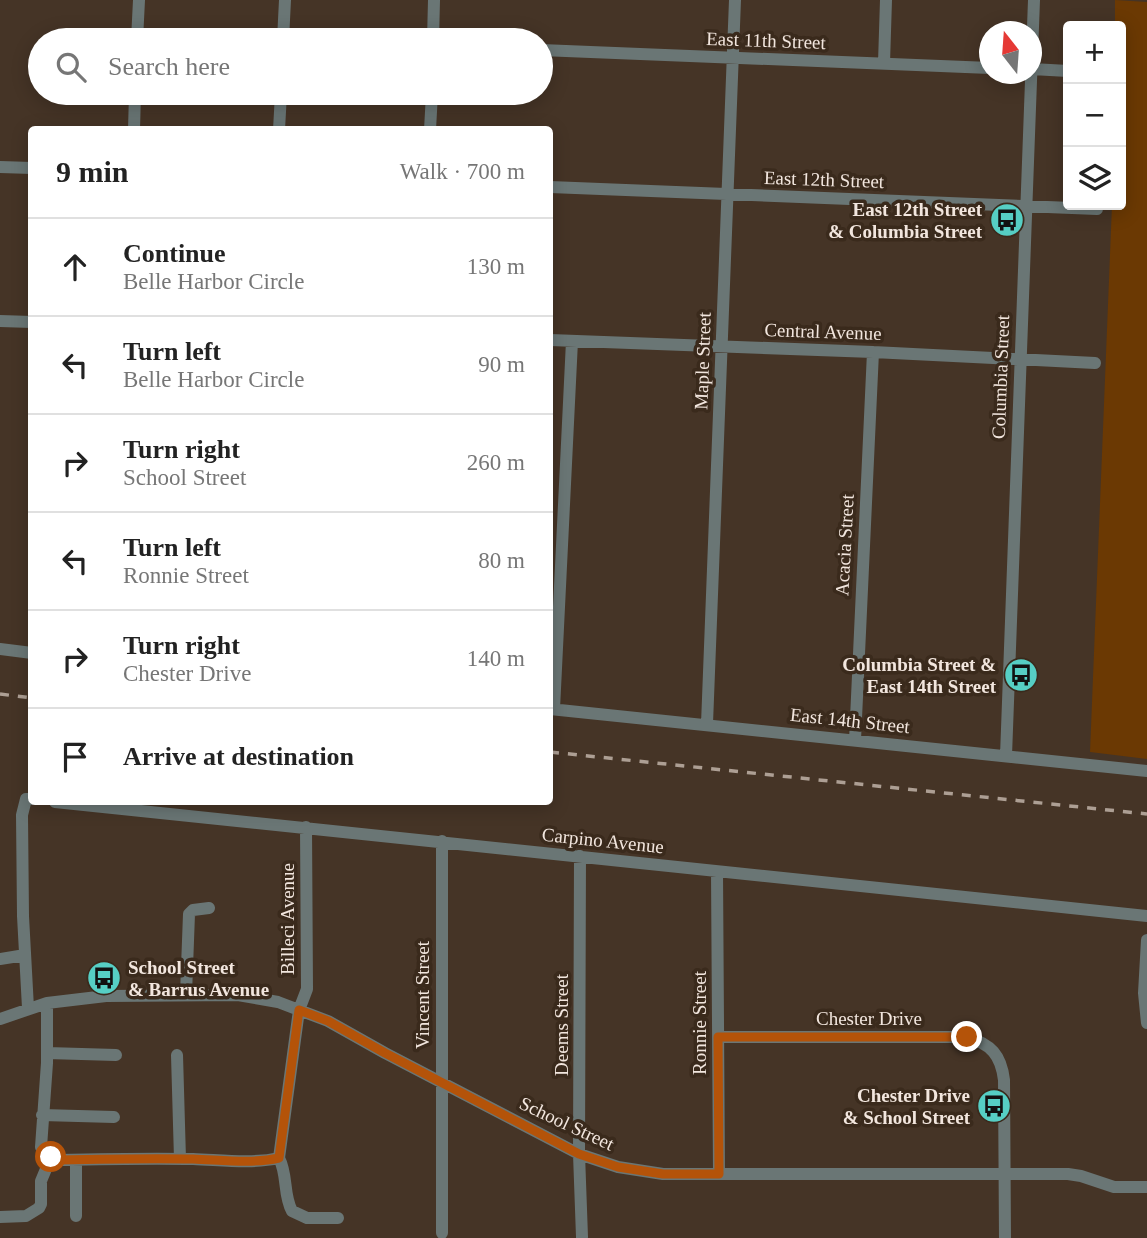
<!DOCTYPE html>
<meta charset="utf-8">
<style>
:root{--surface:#fff;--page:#f6f6f6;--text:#222;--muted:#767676;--line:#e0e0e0}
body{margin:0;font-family:Georgia,serif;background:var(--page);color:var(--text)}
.controls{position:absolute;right:21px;top:21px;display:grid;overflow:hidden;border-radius:7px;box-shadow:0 4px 18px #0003}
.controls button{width:63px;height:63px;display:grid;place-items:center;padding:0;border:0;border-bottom:2px solid var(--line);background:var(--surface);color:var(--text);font:35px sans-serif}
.compass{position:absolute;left:979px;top:21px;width:63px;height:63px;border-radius:50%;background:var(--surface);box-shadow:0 4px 18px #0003;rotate:343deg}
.stop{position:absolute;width:21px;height:21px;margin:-16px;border:5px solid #b45309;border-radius:50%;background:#fff}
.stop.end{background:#b45309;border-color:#fff;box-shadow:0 2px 7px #0008}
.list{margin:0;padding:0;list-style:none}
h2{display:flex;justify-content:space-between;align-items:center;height:91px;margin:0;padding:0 28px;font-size:30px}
h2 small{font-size:23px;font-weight:400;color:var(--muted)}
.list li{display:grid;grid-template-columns:46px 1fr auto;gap:21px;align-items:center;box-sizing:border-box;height:98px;padding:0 28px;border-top:2px solid var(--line)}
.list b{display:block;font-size:26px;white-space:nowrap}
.list p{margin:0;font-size:23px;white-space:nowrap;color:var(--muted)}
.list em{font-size:23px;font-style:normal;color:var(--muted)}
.icon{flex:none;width:38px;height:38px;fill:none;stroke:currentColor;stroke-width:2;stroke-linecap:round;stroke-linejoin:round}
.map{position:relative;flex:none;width:1147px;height:1238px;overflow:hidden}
.search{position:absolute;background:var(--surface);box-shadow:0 4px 18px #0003;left:28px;top:28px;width:525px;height:77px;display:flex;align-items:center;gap:18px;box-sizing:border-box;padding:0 24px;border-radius:38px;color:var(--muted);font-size:26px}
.panel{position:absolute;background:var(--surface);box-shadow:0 4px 18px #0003;left:28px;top:126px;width:525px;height:679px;border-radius:7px}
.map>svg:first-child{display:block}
.green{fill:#6b3903}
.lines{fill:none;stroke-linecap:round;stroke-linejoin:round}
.minor{stroke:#6a7675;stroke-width:12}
.rail{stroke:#ad9f94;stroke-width:3.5;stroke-dasharray:9 9;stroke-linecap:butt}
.route{stroke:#b45309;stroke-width:9}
.labels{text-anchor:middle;stroke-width:7;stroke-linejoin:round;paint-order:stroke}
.street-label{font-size:19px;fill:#f2e6de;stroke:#3a2a1c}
.poi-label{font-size:19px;font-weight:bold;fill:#f2e6de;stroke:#3a2a1c;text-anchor:end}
</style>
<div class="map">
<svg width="1147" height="1238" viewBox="0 0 1147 1238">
<rect width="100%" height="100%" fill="#453426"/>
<path class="green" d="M1115,0l32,2v757l-57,-7 22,-547h9v-179h-6z"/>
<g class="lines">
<path class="minor" d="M137,40l2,-40
M283,40l2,-40
M433,40l1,-40
M541,50l449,18
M884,63l2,-63
M1032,69l36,2
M134,130l1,-37
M279,130l2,-37
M430,130l2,-37
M0,167l32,1
M550,187l547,22
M0,321l32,1
M550,340l323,12 222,11
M0,649l32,4
M550,709l597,62
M554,709l18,-368
M707,724l28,-724
M855,740l18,-388
M1006,756l28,-756
M55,802l1092,114
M442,841v392
M580,856l-1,298 3,83
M717,872l2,302
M1147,940l-3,53 3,30
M0,959l25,-4
M186,994l3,-80 4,-4 16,-2
M47,1003v60l-6,84 5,9 11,4c45,-1 90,-2 136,-1 29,1 59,5 86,-1l20,-148 8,-21 -1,-162
M28,1008l-5,-92 -1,-101 4,-16h6
M0,1019l47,-16 59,-7 132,-1 40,7 50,19 57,32 194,101 39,13 45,7h405l13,2 33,11h33
M718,1037h249c24,7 34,18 37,43l1,158
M47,1053l69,2
M177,1055l3,104
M42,1115l72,2
M279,1158c9,17 4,37 13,53l15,7h31
M76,1216v-56
M0,1217l26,-1 13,-8 2,-4v-23l10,-24"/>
<path class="rail" d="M0,694l32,4
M550,752l597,62"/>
</g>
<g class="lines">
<path class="route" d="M51,1157l6,3c45,-1 90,-2 136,-1 29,1 59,5 86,-1l20,-148 29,11 57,32 194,101 39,13 45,7h56l-1,-137h249"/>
</g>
<defs>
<g id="bus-disc" transform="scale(1.75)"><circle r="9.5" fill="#56cec4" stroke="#3a2a1c"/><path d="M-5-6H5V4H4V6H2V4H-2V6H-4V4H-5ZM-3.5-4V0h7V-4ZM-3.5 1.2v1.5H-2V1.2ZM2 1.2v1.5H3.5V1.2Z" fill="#111"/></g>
</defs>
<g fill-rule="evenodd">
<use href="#bus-disc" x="1007" y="220"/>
<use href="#bus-disc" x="1021" y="675"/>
<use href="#bus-disc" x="104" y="978"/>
<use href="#bus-disc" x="994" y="1106"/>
</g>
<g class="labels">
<g class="street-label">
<text transform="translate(766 40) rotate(2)" y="7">East 11th Street</text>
<text transform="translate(824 179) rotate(2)" y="7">East 12th Street</text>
<text transform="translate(823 331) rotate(2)" y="7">Central Avenue</text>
<text transform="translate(702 361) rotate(-88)" y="7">Maple Street</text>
<text transform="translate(1000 377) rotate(-88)" y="7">Columbia Street</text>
<text transform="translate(844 545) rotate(-87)" y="7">Acacia Street</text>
<text transform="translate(850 720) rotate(6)" y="7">East 14th Street</text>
<text transform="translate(603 840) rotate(6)" y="7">Carpino Avenue</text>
<text transform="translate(287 919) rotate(-90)" y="7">Billeci Avenue</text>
<text transform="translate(422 995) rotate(-90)" y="7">Vincent Street</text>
<text x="869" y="1025">Chester Drive</text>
<text transform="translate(699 1023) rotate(-90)" y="7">Ronnie Street</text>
<text transform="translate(561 1025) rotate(-90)" y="7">Deems Street</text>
<text transform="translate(567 1123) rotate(25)" y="7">School Street</text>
</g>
<g class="poi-label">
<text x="982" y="216">East 12th Street<tspan x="982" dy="22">&amp; Columbia Street</tspan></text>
<text x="996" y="671">Columbia Street &amp;<tspan x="996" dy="22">East 14th Street</tspan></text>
<text x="128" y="974" text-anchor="start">School Street<tspan x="128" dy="22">&amp; Barrus Avenue</tspan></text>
<text x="970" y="1102">Chester Drive<tspan x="970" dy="22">&amp; School Street</tspan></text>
</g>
</g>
</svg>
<div class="controls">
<button>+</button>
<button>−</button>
<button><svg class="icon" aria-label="layers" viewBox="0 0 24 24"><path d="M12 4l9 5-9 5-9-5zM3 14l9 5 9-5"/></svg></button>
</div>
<svg class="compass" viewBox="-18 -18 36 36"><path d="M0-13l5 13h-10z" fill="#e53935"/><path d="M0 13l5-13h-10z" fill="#767676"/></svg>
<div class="stop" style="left:51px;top:1157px"></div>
<div class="stop end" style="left:967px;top:1037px"></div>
<div class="search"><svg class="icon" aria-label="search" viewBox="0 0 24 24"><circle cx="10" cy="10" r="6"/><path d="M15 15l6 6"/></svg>Search here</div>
<section class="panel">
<h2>9 min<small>Walk · 700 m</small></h2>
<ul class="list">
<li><svg class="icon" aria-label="ahead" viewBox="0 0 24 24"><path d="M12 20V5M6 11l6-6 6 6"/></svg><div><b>Continue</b><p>Belle Harbor Circle</p></div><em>130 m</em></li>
<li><svg class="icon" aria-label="left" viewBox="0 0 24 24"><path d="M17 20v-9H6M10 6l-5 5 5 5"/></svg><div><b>Turn left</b><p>Belle Harbor Circle</p></div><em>90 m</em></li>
<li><svg class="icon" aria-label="right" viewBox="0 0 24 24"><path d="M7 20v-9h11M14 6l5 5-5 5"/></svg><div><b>Turn right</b><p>School Street</p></div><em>260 m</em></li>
<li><svg class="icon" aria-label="left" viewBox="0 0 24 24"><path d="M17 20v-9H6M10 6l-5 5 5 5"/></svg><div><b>Turn left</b><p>Ronnie Street</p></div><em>80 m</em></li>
<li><svg class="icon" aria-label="right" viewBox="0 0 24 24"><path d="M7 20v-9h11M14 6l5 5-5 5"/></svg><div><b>Turn right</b><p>Chester Drive</p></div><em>140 m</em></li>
<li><svg class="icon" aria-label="arrive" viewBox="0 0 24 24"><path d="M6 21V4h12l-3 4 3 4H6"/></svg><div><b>Arrive at destination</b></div></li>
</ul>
</section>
</div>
